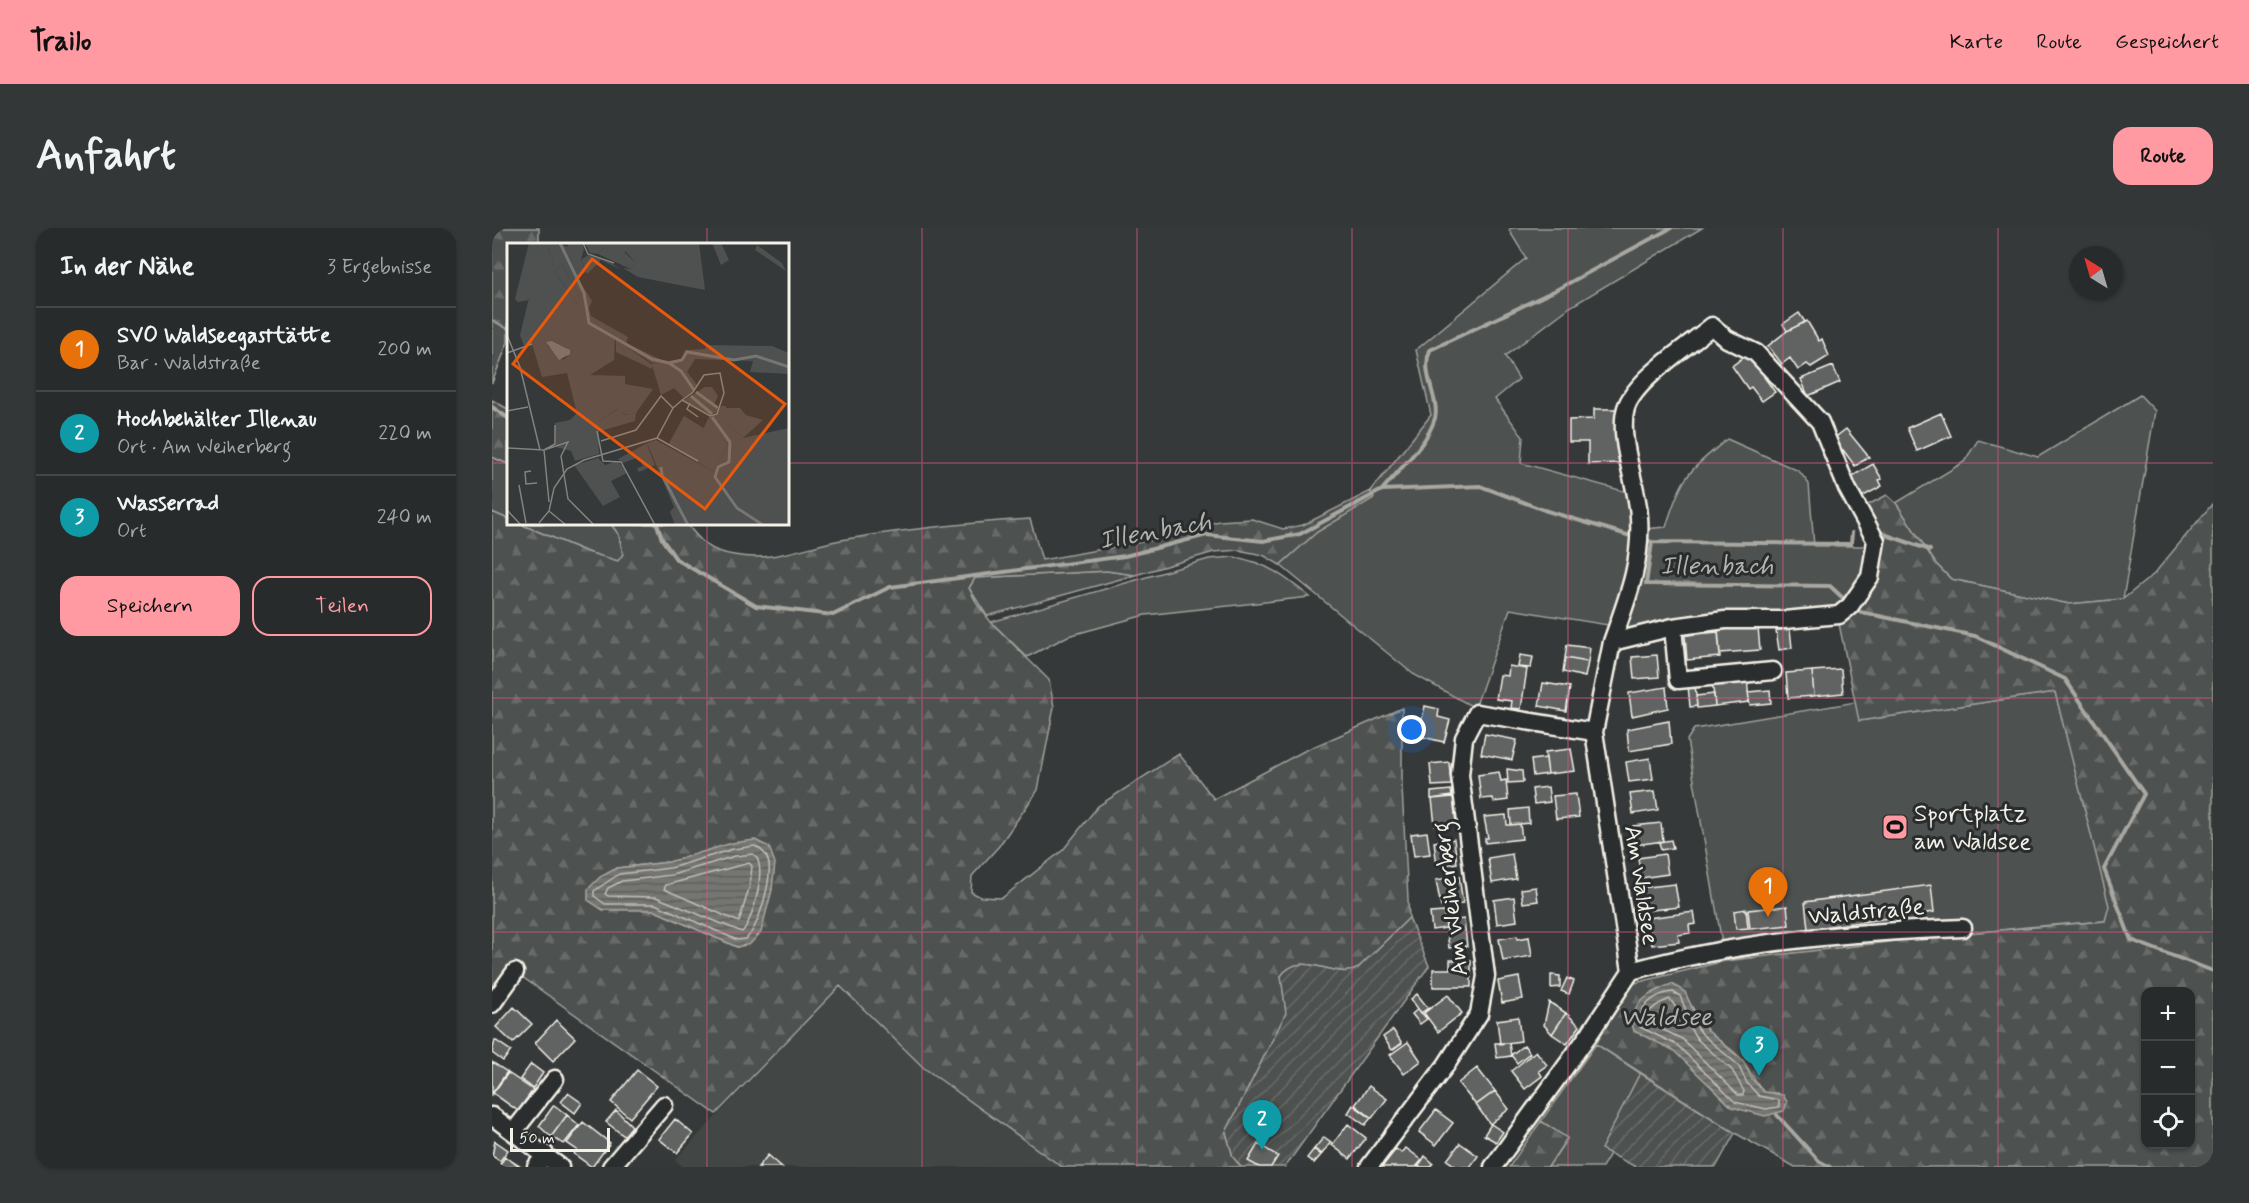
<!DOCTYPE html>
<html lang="de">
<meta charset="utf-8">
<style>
:root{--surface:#282b2b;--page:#343737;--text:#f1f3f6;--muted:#a5a7a9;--line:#444747;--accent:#ff9aa2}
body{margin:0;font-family:Mynerve,sans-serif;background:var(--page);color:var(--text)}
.controls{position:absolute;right:18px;bottom:18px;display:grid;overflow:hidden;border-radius:12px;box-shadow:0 2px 4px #0004}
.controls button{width:54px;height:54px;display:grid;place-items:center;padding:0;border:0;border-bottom:2px solid var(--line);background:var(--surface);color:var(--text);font:30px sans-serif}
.compass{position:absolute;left:1577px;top:18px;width:54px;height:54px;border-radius:50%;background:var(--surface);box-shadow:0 2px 4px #0004;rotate:323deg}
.scale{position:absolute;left:18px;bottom:15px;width:100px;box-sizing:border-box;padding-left:6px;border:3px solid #f4f1e8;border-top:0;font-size:16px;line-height:21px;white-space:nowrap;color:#f4f1e8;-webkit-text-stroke:4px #2a2d2e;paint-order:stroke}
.you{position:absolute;left:920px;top:502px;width:21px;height:21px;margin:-15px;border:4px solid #fff;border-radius:50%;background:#1a73e8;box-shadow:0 0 0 9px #1a73e833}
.badge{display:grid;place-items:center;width:39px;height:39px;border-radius:50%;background:var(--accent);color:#fff;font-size:20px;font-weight:700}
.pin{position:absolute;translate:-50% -50px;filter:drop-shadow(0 2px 3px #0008)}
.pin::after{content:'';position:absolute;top:32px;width:21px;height:18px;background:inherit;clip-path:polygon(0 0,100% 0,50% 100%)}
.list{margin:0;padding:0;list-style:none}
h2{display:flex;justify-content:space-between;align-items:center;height:78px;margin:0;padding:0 24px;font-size:26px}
h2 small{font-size:20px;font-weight:400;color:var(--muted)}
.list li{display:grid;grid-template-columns:39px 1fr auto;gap:18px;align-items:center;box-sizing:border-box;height:84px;padding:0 24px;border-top:2px solid var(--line)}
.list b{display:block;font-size:22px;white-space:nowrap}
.list p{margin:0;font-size:20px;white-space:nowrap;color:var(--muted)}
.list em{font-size:20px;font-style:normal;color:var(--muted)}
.actions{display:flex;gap:12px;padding:18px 24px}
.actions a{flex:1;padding:14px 0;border:2px solid var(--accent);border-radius:18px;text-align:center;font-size:21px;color:var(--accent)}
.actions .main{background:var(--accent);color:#111}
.icon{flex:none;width:33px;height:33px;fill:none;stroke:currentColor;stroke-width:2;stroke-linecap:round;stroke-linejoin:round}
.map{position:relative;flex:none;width:1721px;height:939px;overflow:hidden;border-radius:18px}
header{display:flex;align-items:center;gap:36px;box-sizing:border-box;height:84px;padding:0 30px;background:var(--accent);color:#111}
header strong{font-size:28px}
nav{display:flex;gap:33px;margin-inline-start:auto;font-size:21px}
.intro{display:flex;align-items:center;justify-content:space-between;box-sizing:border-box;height:144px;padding:0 36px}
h1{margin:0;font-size:42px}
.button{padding:15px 27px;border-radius:18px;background:var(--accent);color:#111;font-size:21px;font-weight:700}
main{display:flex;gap:36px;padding:0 36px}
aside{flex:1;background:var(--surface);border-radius:18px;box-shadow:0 2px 4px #0004}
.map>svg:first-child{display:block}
.built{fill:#434645}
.grass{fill:#4e514f;stroke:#a1a19c;stroke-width:1.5}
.forest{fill:url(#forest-firs);stroke:#a1a19c;stroke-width:1.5;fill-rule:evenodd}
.garden{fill:url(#garden-furrows);stroke:#a1a19c;stroke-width:1.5}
.water{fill:url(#water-rules);stroke:#a8a7a1;stroke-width:1.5}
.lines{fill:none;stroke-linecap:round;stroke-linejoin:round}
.shore{stroke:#c1bfb9;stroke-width:1.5}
.stream{stroke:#a8a7a1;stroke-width:4}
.building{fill:#616362;stroke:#f4f1e8;stroke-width:1.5}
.street-casing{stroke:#f4f1e8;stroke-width:21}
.street{stroke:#2a2d2e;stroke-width:16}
.grid{fill:none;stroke:#d15985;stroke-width:1.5;stroke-opacity:0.55}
.labels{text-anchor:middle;stroke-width:6;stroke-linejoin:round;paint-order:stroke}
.poi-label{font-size:24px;fill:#f4f1e8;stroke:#2a2d2e;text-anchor:start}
.street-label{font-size:24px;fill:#f4f1e8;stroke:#2a2d2e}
.water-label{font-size:26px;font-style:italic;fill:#b4b3ad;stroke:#2a2d2e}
.inset-river{fill:none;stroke:#757572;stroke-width:3}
.inset-road{fill:none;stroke:#82837f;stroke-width:1.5}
.view{fill:#e8590c;fill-opacity:0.15;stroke:#e8590c;stroke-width:3}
.inset-edge{fill:none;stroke:#f4f1e8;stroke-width:3}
</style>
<header>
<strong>Trailo</strong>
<nav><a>Karte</a><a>Route</a><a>Gespeichert</a></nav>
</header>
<div class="intro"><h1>Anfahrt</h1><a class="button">Route</a></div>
<main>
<aside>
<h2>In der Nähe<small>3 Ergebnisse</small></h2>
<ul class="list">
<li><span class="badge" style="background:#e8710a">1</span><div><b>SVO Waldseegasttätte</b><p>Bar · Waldstraße</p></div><em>200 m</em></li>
<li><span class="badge" style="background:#0f9aa8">2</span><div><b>Hochbehälter Illenau</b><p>Ort · Am Weiherberg</p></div><em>220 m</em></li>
<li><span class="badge" style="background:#0f9aa8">3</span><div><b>Wasserrad</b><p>Ort</p></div><em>240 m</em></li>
</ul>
<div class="actions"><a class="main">Speichern</a><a>Teilen</a></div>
</aside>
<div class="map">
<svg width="1721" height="939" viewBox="0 0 1721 939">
<defs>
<pattern id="forest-firs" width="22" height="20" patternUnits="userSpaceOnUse" patternTransform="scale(1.5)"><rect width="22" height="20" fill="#4e514f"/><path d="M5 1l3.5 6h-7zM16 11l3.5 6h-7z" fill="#686a68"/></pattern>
<pattern id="garden-furrows" width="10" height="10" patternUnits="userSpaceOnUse" patternTransform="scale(1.5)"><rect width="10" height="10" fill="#4e514f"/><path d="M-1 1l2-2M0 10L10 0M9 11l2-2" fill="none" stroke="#686a68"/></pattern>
<pattern id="water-rules" width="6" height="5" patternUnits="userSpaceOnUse" patternTransform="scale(1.5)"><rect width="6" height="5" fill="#757572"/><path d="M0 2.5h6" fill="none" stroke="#5f5e5c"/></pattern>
</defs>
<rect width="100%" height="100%" fill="#363939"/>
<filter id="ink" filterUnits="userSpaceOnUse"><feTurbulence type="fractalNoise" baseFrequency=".0167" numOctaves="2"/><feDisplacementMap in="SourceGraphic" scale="12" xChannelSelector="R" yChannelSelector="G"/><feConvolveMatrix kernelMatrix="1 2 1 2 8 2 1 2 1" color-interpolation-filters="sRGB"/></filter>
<g filter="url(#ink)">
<path class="built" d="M348,758l84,82 138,99h-378l-9,-7z"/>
<path class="grass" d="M1019,0h191l-132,79 -65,49 14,23 -24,20 28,38 -2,26 110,30 6,58 -23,75 -104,-17 -35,99 -62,-34 -133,-109 37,-33 56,-34 -2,-7 60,-76 -15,-65 110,-92 -17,-28z
M0,92l16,9v13l-16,41z
M1648,167l15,16 -32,188 -54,5 -118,-25 -15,-15 -40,-61 68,-41 14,-22 60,17z
M1235,211l72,32 10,13 5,62h59l1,25 -38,38 -216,28 25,-108 21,-2c16,-52 21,-54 61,-88z
M0,229l16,7v55l-16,-7z
M28,296h91l8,11 4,20 -5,6 -31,-9z
M742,329c32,5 51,20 76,40l-165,18 -77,21 -41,21 -36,-35 218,-63z
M615,343l28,4 -148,41 -18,-28 6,-10z
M1563,464l55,214 -5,15 -78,6 -302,34 -38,-221 7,-11 162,-27 4,19z
M1104,816l44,29 -38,75 8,6 -8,13h-54l19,-28 -26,-18z"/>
<path class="forest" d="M0,0h47v16h-31v85l-16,-9z
M0,172l16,9v55l-16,-7z
M879,263l3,7 -57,34 -37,33 -17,-10 -25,-5 -24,2 -79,23 -28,-4 -132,7 -6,10 8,16 14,18 58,58 5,27 -16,83 -39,56 -27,30 -1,16 10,5 21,1 61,-48 35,-44 81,-52 35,45 90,-48 98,-43v80l7,130 -52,51c-24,11 -55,-21 -76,7l5,37 -60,119 7,25 8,10h-179l-138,-99 -84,-82 -124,128 -201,-142 -23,32v-492l16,7v5h12l67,28 31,9 5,-7 -4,-19 -8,-11h76c15,19 22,27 47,31 41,8 74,-10 113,-16 60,-10 122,-16 183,-20l12,41 111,-20 66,-19 33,-2 31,10 20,-4zM202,627l78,34 -5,19 -30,39 -84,-37 -22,-2 -14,-40 52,-6z
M1395,267l9,8 40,61 15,15 118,25 54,-5 31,-25 59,-71v664h-418l-60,-34 -139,-89 35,-60 94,-23 232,-27 148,-13 4,-15 -54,-214 -196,29 -23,-112 27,-18 10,-45 -17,-35zM1180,756c17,10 21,28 33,44 11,13 29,20 39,34 7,10 11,21 20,31h14l-46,14 -59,-58 -39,-18c-7,-24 19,-40 38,-47zM1654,764h44v152h-44z
M1049,893l26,17 -19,29h-39z"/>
<path class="garden" d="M917,690l20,48 -144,201h-44l-8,-10 -7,-25 60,-119 -5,-37c20,-28 52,4 76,-7z
M1148,845l95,60 -19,34h-80l-35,-18z"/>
<path class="water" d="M263,612l14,7 6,16 -3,26 -11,43 -11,12 -13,3 -84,-37h-50l-15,-10v-11l12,-12 17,-9 52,-6 63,-19z
M1180,756l13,8 9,20 14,19 35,30 9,18 12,13 19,3 4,7 -3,9 -19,5 -33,-9 -59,-57 -39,-19c-8,-26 18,-40 38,-47z"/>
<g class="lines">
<path class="shore" d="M263,618c7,4 12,8 14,18 2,17 -10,63 -23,75l-9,1 -82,-36h-50l-11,-8v-5l25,-17 52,-6 62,-19z
M261,626c16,9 0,67 -11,78l-86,-35 -48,-1 -3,-2 3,-6 14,-7 50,-6 63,-19z
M257,635l3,3 -2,19 -11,37 -75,-33 2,-4z
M1181,764l7,4 8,19 15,20 35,30 9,18 12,13 20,4v7l-13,2 -31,-7 -58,-57 -37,-18c-5,-19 16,-34 33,-35z
M1178,771l28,41 34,30 12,21 -1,4h-5l-56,-56 -35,-17c0,-13 12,-19 23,-23z"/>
<path class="stream" d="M0,179l16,11
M890,262c17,-21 45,-45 53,-72 5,-19 -15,-44 -5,-68l126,-60 115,-62
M165,296l5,15 14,20 80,47 77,9 57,-28 235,-31 82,-21 56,6 37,-7 82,-44 98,-4 64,24 90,27
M1386,304l52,18
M1153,312l7,2 -6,42 184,2 14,13
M1160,314l199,2 1,-11
M1363,383l120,25 90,43 79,115 -40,75 27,71 82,31
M1285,887l42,46 11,6"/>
</g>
<path class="building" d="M1307,85l6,9 -18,9 -4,-7z
M1315,93l12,20 3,-2 7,17 -18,11 -4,-3 -9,6 -8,-12 -8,6 -14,-18 19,-15z
M1258,124l17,23 -3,2 11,15 -13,9 -11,-14 -3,2 -16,-23z
M1341,138l7,16 -32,14 -7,-17z
M1102,181h28l1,54 -35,1v-22h-19v-22l25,-1z
M1449,185l10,23 -34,15 -10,-23z
M1354,201l23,28 -14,9 -12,-16 -3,3 -7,-14z
M1381,236l9,15 -3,1 3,6 -22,12 -11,-20z
M1266,399l2,23 -40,3 -2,-23z
M1298,401l2,19 -13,2 -3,-20z
M1226,404l2,25 -33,3 -2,-25z
M1075,417l23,3 -2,14 -23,-4z
M1028,427l13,2 -2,11 -13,-1z
M1165,427l2,22 -25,2 -2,-22z
M1073,430l23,4 -3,15 -22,-5z
M1017,438l18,3 -6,40 -10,-1 1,-7 -16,-2 4,-24 8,1z
M1349,441l2,24 -29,3 -2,-25z
M1320,443l2,25 -26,2 -2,-25z
M1255,448l2,26 -34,4 -3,-26z
M1051,455l27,4 -4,24 -27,-5z
M1196,457h7l2,21 -7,1z
M1174,459l2,21 -36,8 -3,-23z
M1278,462l1,13 -21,2 -2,-13z
M1222,466l1,12 -18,2 -1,-12z
M933,478l14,3 -1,8 12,3 -6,22 -26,-6z
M1177,493l2,23 -42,7 -2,-22z
M993,506l32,6 -5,20 -31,-6z
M1079,521l4,22 -27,3 -3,-22z
M1054,530l2,16 -15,2 -2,-16z
M1158,530l3,21 -24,3 -3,-20z
M957,534l2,23 -19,1 -2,-22z
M1015,541l15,2 1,11 -15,1z
M1007,544l2,9 5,-1 2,20 -14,2 -1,-4 -12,1 -3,-24z
M1056,559l2,15 -16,2 -2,-15z
M959,562l1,6 -21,3v-7z
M1163,563l3,19 -25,4 -3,-20z
M1084,566l3,23 -23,2 -3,-23z
M961,569l3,25 -21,3 -3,-26z
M1036,580l1,15 -18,2 -1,-15z
M1014,587l1,10 13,-1 2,15 -37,4v-5h3l-4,-21z
M1169,595l2,18 -28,4 -2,-19z
M935,604l3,22 -16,2 -3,-22z
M962,611l3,24 -20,3 -3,-24z
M1179,612l2,8 -12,2 -2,-8z
M1020,626l4,25 -24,4 -4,-25z
M1173,626l3,20 -27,4 -3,-20z
M967,648l4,27 -22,4 -5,-27z
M1183,656l4,23 -36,4 -4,-23z
M1439,657l3,27 -126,17 -3,-27z
M1044,659l2,14 -15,2 -2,-14z
M1022,669l3,24 -20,3 -3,-24z
M1295,678l2,19 -39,4 -2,-19z
M1254,681l2,19 -12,1 -2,-18z
M952,684l2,16 -14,2 -2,-17z
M1202,684l2,12 -7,1 1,8 -12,2 1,7 -27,3 -4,-27z
M972,691l3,27 -18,2 -3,-27z
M1025,708l1,3 11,-2 3,19 -29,5 -4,-22z
M958,732h21v27h-38v-18h17z
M1059,747l9,1v11l-9,1z
M1027,749l4,22 -21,4 -4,-22z
M1075,750l7,3 -5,13 -8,-3z
M925,766l11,14 -7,5 -10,-14z
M956,767l14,18 -24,19 -14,-19z
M1057,774l17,11 -14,21 -8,-9z
M22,779l18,17 -19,19 -17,-16z
M926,781l9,10 -7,5 -8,-10z
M1074,785l14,13 -13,18 -15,-10z
M1026,789l3,24 -21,3 -3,-24z
M64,792l19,18 -22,23 -18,-18z
M901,802l9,13 -10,7 -9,-13z
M3,812l16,11 -8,10 -11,-8z
M916,814l13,19 -17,13 -14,-19z
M1003,815h14l2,13 -14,2z
M1032,817l6,8 -13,10 -6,-8z
M1044,823l11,14 -8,6 3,5 -17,13 -14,-18z
M0,834l15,10 -15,22z
M39,836l12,9 -10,15 -13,-9z
M985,840l18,23 -19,14 -18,-22z
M145,842l20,16 -27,32 -19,-16z
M16,845l25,17 -15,21 -25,-18z
M877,858l18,13 -15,19 -17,-13z
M1003,863l14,18 -19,15 -14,-19z
M76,865l14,10 -7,10 -14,-11z
M62,877l13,10 -16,22 -12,-11z
M861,877l18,13 -6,7 -17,-12z
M124,882l16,16 -8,10 -18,-14z
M944,882l17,13 -17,22 -17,-13z
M75,887l12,10 -15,19 -13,-7z
M183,891l18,15 -16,19 -18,-14z
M91,894l27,21 -18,24 -18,-13 3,-4 -10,-7z
M856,896l18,14 -16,21 -18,-14z
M999,896l12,8 -7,10 -12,-7z
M832,909l7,5 -9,12 -8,-5z
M3,913l13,9 -8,11 -8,-5z
M968,915l18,13 -8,11h-13l-10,-7z
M766,916l20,12 -7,11h-12l-11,-6z
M914,920l16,12 -6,7h-34l14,-18 6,4z
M822,921l7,6 -7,8 -7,-5z
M276,927l14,12h-24z
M933,928l8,7 -3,4h-12z
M13,929l16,10h-23z"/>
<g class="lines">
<g class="street-casing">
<path id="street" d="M1181,399l5,53 95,-9
M1139,743c107,-30 222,-39 332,-43
M0,776l23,-32
M0,888l68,51
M22,903l41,-52
M44,939l9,-13
M119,939l53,-62
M877,939l77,-102 33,-51 7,-38 -26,-201 4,-37 13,-25 117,19
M1001,939l97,-134 41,-62 -37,-239 18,-90c15,-43 30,-78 27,-125 -1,-31 -22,-79 -13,-109 9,-28 63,-63 86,-82l15,13 29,14 64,69 27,66 29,53 -6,36 -20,29 -11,9 -55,5h-59l-52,7 -61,15"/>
</g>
<use href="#street" class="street"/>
</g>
</g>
<path class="grid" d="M215,0v16M430,0v939M645,0v939M860,0v939M1076,0v939M1291,0v939M1506,0v939M0,235h16M296,235h1425M215,296v643M0,470h1721M0,704h1721"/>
<defs>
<g id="stadium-square" transform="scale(1.35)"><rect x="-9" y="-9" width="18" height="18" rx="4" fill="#ff9aa2" stroke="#2a2d2e"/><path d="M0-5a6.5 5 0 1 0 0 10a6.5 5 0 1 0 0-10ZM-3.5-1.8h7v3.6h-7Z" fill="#111"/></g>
</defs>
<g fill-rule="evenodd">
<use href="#stadium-square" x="1403" y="599"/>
</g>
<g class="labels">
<g class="poi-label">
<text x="1422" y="593">Sportplatz<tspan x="1422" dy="28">am Waldsee</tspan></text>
</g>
<g class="street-label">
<text transform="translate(1150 657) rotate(81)" y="8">Am Waldsee</text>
<text transform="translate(958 671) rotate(-97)" y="8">Am Weiherberg</text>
<text transform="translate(1374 683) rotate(-5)" y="8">Waldstraße</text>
</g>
<g class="water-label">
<text transform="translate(663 302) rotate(-10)" y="9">Illenbach</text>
<text x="1225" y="346">Illenbach</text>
<text x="1174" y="797">Waldsee</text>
</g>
</g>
<g transform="translate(15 15)">
<rect width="282" height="282" fill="#363939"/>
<path d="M60,0h15l2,6 -3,11 5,12 -9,5zM250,2l25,18 4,8 -31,-21zM97,5l18,2 13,12 -4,7 -7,-3 -26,-12zM55,22l17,30v11l-25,-35zM109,96l35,25 30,-5 4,-9 20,-1 1,-4 66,1 17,7v21l-39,-2 3,-11 -58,-2 -8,13 10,13 -4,7 -9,6 -10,-10 -13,7 -9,-30v4l-36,-17zM198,144h7l6,9 -5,10 7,5 -10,4 -26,-15zM219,165h14l6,7 17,5 -20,18 -17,-17zM177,173l44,27 -14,29 -46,-27zM140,200l2,7 -10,7 -16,6 -5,-4z" fill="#4e514f"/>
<path d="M43,0l20,4 7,30 15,24 -3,7 2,8 37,21 -2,6 42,20h-16l-37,-24 -1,21 -24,15 35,1v8l28,5 -17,24 -10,2 -9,-6 -19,13 1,32 -24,7 -4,-10 -15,-4 -1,-24 15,-3 7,-7 -10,-40 -25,4 -10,-33 -8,2 -4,-11 8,-33 26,-43 -6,-7zM55,22l17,30v11l-25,-35zM45,98l15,7v9l-4,3 -16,-15zM78,0h114l6,47 -67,-13 -15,-9 8,1 4,-7 -9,-10 -22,-4 -6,6 -8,-1zM205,0h9l8,17 -8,5zM81,12l23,8 11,7 -21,-10 -14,14 -6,-14zM214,163h5v15l17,17 46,-10v97h-114l-5,-13 4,-5 -27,-64 9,-3 58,32 14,-29 -25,-14 7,-14h5z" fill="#4e514f" fill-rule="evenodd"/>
<path d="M91,215l7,7 13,-4 9,12 -16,8 9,16 -17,9 -29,-41z" fill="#4e514f"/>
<path d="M22,0h21l-2,9 6,7 -18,33 -7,8 -11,2 -3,-3z" fill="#4e514f"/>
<path d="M111,166l7,6 11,-2 -1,8 -38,11 1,-10zM142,207l6,15 -16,7 -2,-4 6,-2 -5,-10z" fill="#4e514f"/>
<path d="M45,98l18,9v4l-11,6 -13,-18z" fill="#757572"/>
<path class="inset-river" d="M53,0l24,50 5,30 63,36 17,4 12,8 13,19M162,120l13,-3 5,-8 47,8 22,-4 33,11M189,149l22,16M184,153l21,18M205,174l18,25 -1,20 -11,5 -3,10 22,31 26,17M154,224l1,8 26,50"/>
<path class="inset-road" d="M76,0l5,11 26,9M0,92l13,32 20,83M0,110l25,-9M183,160l-3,6 11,8M0,168l21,-4M90,188l6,30 18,1 34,63M150,195l41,23M94,198l35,-11 25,-34 12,12M0,205l37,2 11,-6v-19M37,207l24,-8 -7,14 7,43 26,26M37,207l5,52M24,228l-6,1 1,12 11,-1M12,242l7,38M0,267l14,15M42,268l17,14M32,280l10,-12 5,-23 13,-19 17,-9 73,-22 16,-30 8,-7 1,-1 10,-7 1,-1 11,-17 16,-2 4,20 -7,21 -7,2 -28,-16M15,282h20"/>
<path class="view" d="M85,16l193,145 -80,105 -192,-145z"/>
<rect width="282" height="282" class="inset-edge"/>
</g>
</svg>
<div class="controls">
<button>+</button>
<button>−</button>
<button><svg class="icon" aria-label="locate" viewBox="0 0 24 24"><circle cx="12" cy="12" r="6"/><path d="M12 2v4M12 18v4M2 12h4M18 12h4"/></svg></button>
</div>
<svg class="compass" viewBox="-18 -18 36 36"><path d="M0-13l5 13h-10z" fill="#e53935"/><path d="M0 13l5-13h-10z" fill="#a5a7a9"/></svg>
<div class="scale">50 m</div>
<div class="you"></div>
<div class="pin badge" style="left:1276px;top:689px;background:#e8710a">1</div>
<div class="pin badge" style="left:770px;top:922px;background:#0f9aa8">2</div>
<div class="pin badge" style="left:1267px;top:848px;background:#0f9aa8">3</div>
</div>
</main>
